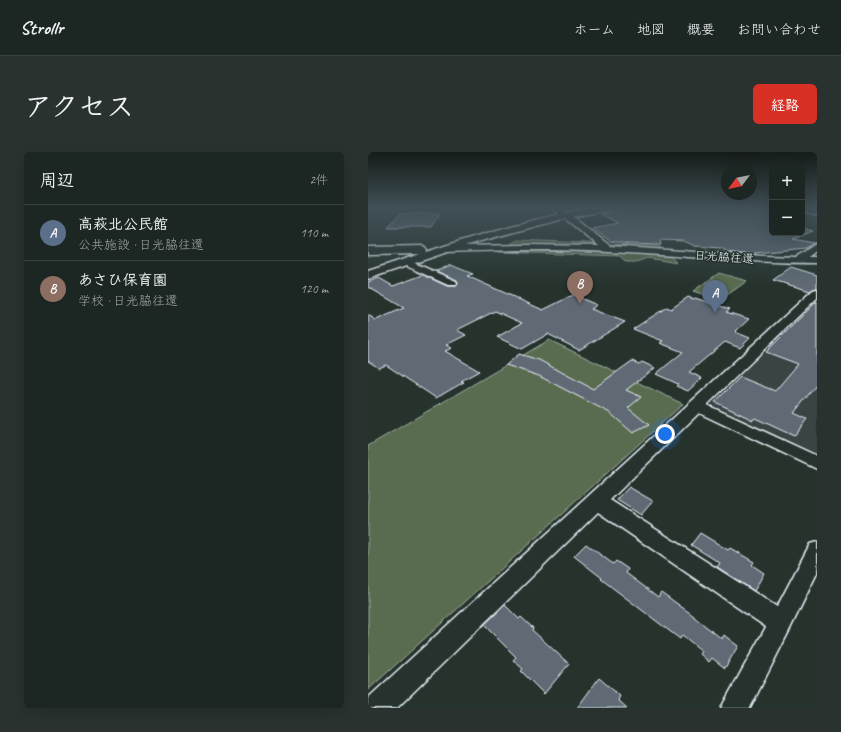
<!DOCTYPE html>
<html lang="ja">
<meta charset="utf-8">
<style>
:root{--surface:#1c2622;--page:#29322f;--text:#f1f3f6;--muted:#a0a5a5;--line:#3a4340;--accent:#d93025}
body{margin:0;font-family:Caveat,"Klee One",sans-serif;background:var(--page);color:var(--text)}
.controls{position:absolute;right:12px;top:12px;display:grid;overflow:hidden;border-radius:6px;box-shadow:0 4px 16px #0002}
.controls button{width:36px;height:36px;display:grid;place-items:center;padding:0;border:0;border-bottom:1px solid var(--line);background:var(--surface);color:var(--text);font:20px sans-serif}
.compass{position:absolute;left:353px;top:12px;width:36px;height:36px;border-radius:50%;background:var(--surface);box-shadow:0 4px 16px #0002;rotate:238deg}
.you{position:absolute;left:297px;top:282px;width:14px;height:14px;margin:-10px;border:3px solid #fff;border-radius:50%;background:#1a73e8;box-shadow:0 0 0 6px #1a73e833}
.badge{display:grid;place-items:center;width:26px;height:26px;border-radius:50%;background:var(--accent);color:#fff;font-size:13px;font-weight:700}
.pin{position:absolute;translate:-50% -33px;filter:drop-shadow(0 1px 2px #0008)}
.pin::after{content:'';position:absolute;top:21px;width:14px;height:12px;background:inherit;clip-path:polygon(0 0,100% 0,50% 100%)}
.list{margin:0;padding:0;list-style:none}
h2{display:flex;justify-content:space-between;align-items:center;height:52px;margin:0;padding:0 16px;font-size:17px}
h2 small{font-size:13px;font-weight:400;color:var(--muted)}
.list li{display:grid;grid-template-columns:26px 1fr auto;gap:12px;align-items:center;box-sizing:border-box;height:56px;padding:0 16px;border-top:1px solid var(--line)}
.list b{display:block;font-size:15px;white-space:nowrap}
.list p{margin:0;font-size:13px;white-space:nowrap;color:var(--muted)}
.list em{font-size:13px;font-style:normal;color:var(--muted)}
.map{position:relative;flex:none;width:449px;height:556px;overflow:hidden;border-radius:6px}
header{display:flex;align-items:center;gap:24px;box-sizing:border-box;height:56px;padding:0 20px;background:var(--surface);border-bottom:1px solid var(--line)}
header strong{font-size:19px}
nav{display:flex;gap:22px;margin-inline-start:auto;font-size:14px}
.intro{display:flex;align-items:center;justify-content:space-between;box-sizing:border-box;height:96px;padding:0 24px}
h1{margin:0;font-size:28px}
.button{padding:10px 18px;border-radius:6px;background:var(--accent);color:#fff;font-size:14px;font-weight:700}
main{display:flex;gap:24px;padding:0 24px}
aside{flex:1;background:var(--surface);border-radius:6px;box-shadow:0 4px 16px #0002}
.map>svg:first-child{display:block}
.built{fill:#374442}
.green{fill:#5a6c4f;stroke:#a1aea4}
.building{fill:#5e6a74;stroke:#e8f1f8}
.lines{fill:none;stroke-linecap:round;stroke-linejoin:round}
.minor-casing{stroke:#e8f1f8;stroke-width:3}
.highway-casing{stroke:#e8f1f8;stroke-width:3}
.minor{fill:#26332d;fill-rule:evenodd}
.highway{fill:#26332d;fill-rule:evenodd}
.labels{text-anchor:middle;stroke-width:3;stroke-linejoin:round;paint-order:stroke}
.far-street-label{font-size:12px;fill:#e8f1f8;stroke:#26332d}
</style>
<header>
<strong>Strollr</strong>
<nav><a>ホーム</a><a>地図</a><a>概要</a><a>お問い合わせ</a></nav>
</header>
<div class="intro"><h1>アクセス</h1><a class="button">経路</a></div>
<main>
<aside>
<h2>周辺<small>2件</small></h2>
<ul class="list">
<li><span class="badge" style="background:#5c6f8a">A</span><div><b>高萩北公民館</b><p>公共施設 · 日光脇往還</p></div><em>110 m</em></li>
<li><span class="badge" style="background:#8d6e63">B</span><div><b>あさひ保育園</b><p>学校 · 日光脇往還</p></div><em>120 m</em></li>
</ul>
</aside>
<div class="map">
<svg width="449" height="556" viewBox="0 0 449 556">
<rect width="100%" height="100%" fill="#26332d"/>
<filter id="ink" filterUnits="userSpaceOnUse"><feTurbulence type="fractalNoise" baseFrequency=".025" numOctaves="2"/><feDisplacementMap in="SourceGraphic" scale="8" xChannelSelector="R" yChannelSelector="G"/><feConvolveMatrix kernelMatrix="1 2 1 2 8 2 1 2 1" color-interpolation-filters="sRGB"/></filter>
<g filter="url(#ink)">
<path class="built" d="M449,147v160l-104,-49 -2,-6z"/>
<path class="green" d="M149,88l142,6 18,17 -30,-5 -11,4h-10l-6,-6 -121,-4z
M351,121l28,8 -27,19 -27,-9z
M181,188l134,64 -315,286v-244z"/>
<path class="building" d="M265,56h98l10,3 14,-3h17v25h30v-5l11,3 -20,8 21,4 -8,5 -51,5v1h-11l-16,-2 -7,-4 -26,-2 -11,-5 -24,-1 1,5 -33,-1 -18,-3 -18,-13 26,-5 -18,-9z
M72,61l-9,14h-43l12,-13z
M83,113l22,9 -6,2 76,34 30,-15 24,10 -6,4 34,13 -46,28 -31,-16 -26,15 -25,-12 25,-14 -27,-12 -38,19 9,5 -20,10 6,3 -7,3 34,20 -18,10 3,1 -28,16 -50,-33 -7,3 -11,-7v-46l8,5 28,-12 -36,-21v-5l11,-4 14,8 30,-11 24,11h9l2,-2 -1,-4 -21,-9z
M423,115l26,8v13l-7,3 -37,-11z
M320,145l5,2 2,-1 35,11 -4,3 23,7 -14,13 15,6 -10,10 -15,-6 -36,30 13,6 -14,13 -12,-5 2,-2 -22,-10 27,-22 -23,-9 3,-2 -30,-12 34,-22 4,2z
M449,149v83l-23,29 13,6 -13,17 -39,-18 -2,2 -38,-18 25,-25 35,14 23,-27 -32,-12z
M151,202l20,6 54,29 39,-28 7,3 3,-2 13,6 -29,22 15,7 -13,11 21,17 -16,8 -23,-20 -71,-37 -33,-11z
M261,335l24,14 -12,14 -24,-15z
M332,381l28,17 2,-2 24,14 -2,3 12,8 -10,18 -37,-24 3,-4 -29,-18z
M218,392l27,20 3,-3 12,8 -2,4 32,24 3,-5 33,24v1l28,22 2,-4 14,11 -13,22 -13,-10 -3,4 -9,-8 2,-3 -20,-16 -2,4 -79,-60 1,-1 -28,-22z
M137,453l14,14 2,-2 12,11 -1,2 37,34 -25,30 -23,-23 2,-2 -10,-9 3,-3 -32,-32z
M231,526l21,18 -2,4 9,8h-50z"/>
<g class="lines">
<g class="minor-casing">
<path id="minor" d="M184,56h8l5,2v3h4l41,33 129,9 57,2 21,-14v7l-9,7h9v6c-69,0 -139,-8 -208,-11 -55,-3 -109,-2 -164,0l-4,-3 4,-3 82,-1 72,1 -36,-29v-3h-4z
M434,56h5l10,3v5l-15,-5z
M37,107l51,22 1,2 -1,2h-8l-46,-21 -2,-2 2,-2z
M449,137v9l-110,107 110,51v13l-118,-56 -89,87 167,107 33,-63 7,-2v31l-28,58 -39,77h-29l45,-81 -168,-115 -201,196h-29v-10l445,-408z"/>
</g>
<g class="highway-casing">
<path id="highway" d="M222,56h19l-2,2 -40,8 -90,24 -109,37v-8l52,-17 -52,1v-8l53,-1 4,1 2,3 -1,2c54,-18 108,-34 164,-44z"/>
</g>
<use href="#minor" class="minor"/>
<use href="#highway" class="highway"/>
</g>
</g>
<linearGradient id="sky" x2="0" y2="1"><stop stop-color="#151c19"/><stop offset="0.42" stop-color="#415057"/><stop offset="1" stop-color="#415057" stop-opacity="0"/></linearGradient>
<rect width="449" height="133" fill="url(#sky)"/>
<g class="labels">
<g class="far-street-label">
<text transform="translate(356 105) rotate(4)" y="4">日光脇往還</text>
</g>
</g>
</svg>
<div class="controls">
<button>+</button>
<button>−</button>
</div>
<svg class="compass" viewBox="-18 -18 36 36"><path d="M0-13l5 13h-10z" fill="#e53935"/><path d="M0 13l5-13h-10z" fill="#a0a5a5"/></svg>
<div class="you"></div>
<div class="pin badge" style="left:347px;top:161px;background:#5c6f8a">A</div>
<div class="pin badge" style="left:212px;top:152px;background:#8d6e63">B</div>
</div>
</main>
